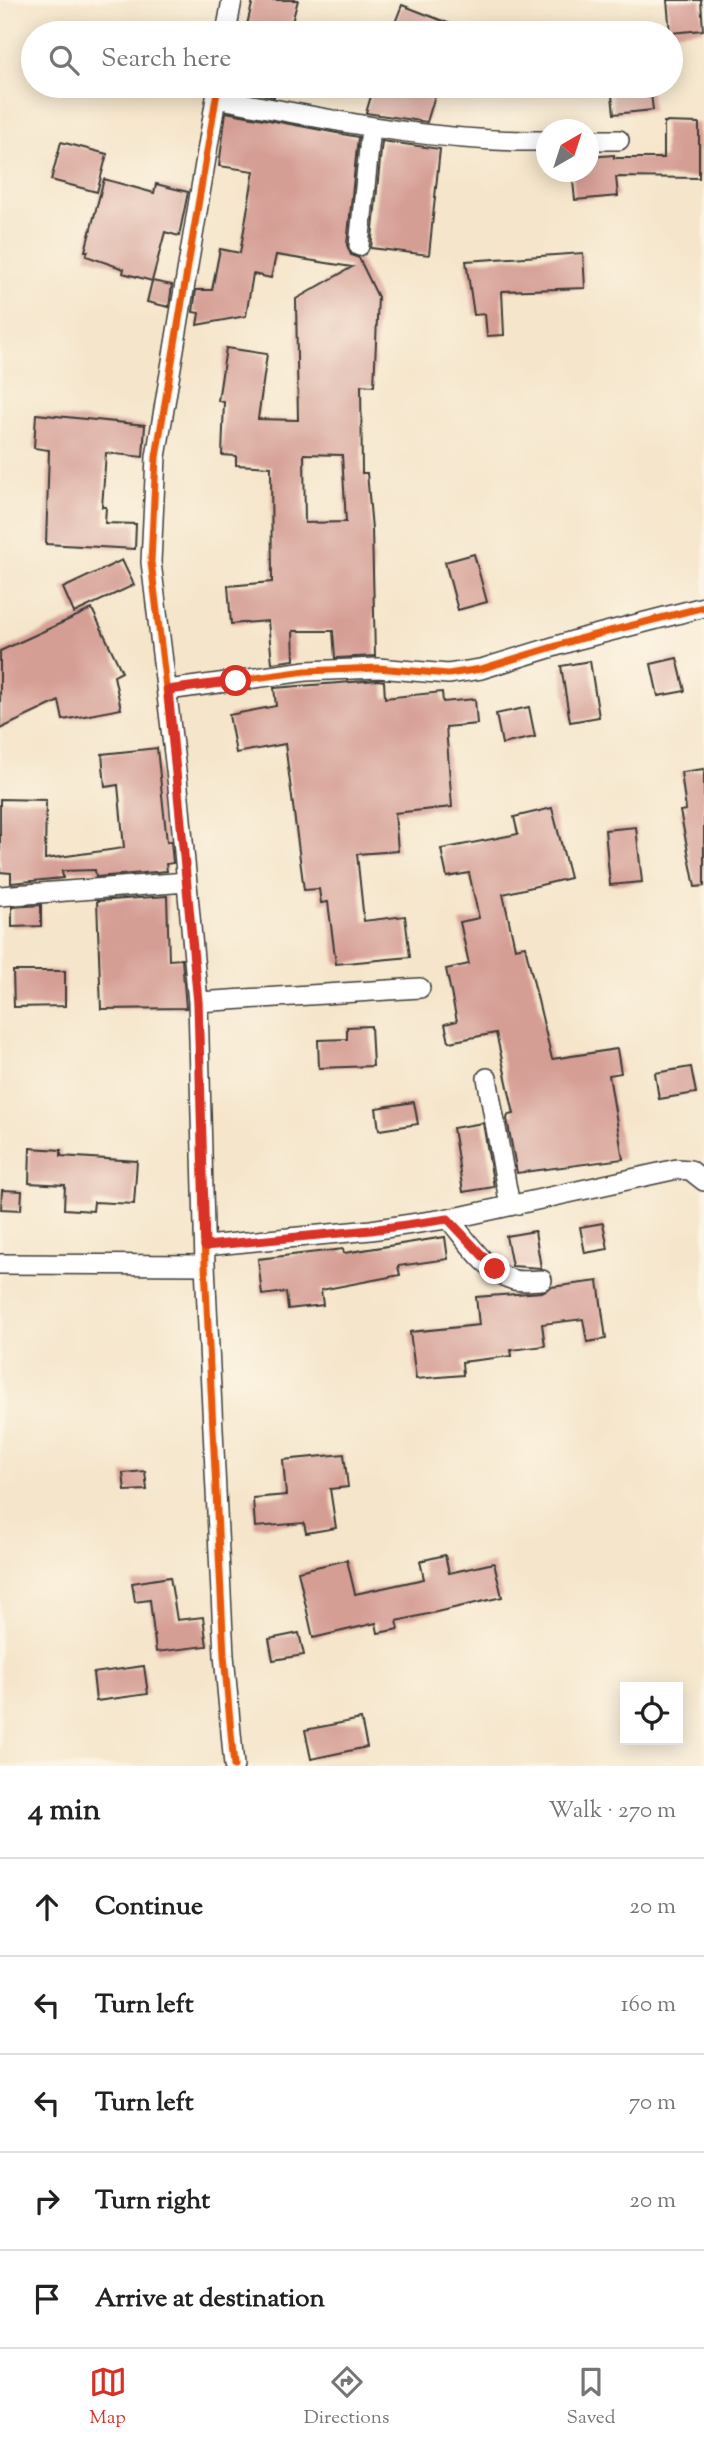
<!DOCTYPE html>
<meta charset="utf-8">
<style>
:root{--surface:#fff;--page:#f6f6f6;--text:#222;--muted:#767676;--line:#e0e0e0;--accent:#d93025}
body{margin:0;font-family:"Sorts Mill Goudy",serif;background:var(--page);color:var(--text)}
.controls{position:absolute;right:21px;bottom:21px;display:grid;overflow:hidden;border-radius:0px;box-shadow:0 4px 18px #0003}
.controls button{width:63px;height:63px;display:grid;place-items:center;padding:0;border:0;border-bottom:2px solid var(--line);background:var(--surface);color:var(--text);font:35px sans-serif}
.compass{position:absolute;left:536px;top:119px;width:63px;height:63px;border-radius:50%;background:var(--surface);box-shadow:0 4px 18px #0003;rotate:39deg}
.stop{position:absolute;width:21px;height:21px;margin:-16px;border:5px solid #d93025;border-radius:50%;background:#fff}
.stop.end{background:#d93025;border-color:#fff;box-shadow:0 2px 7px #0008}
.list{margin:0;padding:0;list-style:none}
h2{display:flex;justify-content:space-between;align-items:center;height:91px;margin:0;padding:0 28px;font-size:30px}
h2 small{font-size:23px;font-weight:400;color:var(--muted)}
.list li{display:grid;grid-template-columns:46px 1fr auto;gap:21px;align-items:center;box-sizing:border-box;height:98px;padding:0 28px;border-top:2px solid var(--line)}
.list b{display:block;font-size:26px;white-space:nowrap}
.list em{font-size:23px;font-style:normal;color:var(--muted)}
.icon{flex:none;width:38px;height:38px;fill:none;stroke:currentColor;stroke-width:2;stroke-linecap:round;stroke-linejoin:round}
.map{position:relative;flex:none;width:704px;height:1766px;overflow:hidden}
.search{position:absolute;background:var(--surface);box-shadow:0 4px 18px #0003;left:21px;right:21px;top:21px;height:77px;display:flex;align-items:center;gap:18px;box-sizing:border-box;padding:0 24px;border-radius:38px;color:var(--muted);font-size:26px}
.sheet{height:581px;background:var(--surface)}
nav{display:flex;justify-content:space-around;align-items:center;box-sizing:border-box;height:98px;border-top:2px solid var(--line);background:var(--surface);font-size:19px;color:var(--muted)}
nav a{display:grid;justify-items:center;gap:4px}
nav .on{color:var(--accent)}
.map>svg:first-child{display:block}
.building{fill:#d59e95;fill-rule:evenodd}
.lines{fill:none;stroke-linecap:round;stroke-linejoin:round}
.minor-casing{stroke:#3d3a36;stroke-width:22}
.minor{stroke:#fff;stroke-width:19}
.cycleway-casing{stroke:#fcf5e5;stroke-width:11}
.cycleway{stroke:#e8590c;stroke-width:7}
.route{stroke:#d93025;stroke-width:9}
</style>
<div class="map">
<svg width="704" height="1766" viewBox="0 0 704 1766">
<rect width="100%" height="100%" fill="#fcf5e5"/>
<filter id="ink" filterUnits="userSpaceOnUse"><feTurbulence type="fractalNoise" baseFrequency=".0143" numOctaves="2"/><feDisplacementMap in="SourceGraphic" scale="14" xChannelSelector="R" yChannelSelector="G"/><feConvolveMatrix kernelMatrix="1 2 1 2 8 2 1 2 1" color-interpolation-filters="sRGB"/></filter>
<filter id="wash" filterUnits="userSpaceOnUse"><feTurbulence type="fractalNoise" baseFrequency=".00686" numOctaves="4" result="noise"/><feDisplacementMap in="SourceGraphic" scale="28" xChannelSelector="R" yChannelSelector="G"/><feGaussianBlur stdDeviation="1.57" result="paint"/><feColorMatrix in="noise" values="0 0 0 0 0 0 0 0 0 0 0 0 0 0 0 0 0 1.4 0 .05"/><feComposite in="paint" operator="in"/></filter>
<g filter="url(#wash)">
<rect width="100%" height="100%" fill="#f5e5ca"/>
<g id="blocks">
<path class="building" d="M253,0h45l-9,33h-44z
M667,0h34l2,30 -33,3z
M402,5l69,27v1h-80z
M230,86h46l-2,11z
M374,86h64l-11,36 -61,-9z
M611,86h39l3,24 -39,4z
M226,112l132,25 -11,108 4,10 8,3 19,39 -4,89 -13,-1 1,88h5l5,56 3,127 -40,2 -2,-27h-40l1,29 -22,3 -4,-42 -37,3 -3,-38 44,-4 -1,-115 -35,-2v-9l-14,-1 2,-53 -6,-1 8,-53 41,6 -9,65 40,1 -2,-121 56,-32 -76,-12 -5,23 -18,-4 -7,42 -49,9 2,-12 -6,-1 3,-22h16l8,-41 20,4 14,-82 -35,-5zM304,454l38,1 4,67 -41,1z
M664,122l35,1v55l-83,-1 2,19 -43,4 -3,-28h17v-15l25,-2v3h50z
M382,141l58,8 -11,106 -58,-7z
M61,142l46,12 -10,38 -46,-12z
M104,179l50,14 2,-9 32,8 -9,44 -14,-4 -13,49 -29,-8 1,-4 -38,-13 2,-5h-3z
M583,253l2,35 -83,3 2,44 -17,1 -2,-22 -11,1 -8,-54z
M152,281l20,4 -3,22 -22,-5z
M36,414l109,11 -2,32 -37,-4 -4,54h4l-1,16 31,1 -1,25 -89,-5 3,-94 -15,-2z
M474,554l13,48 -29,8 -13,-48z
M122,560l12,25 -60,28 -11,-25z
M92,609l30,63 -8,4 7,33 -58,11 -4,-19 -59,28v-78z
M677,658l8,33 -27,5 -7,-32z
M590,661l9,56 -29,5 -9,-56z
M378,680l6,1 1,17 57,-6 1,10 32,-3 2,25 -31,3 6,80 -57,6 3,38 -41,3 7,67 41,-5 5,41 -74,7 -8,-62 -7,1 -2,-14 -15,1 -19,-146 -49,9 -7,-38 47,-9 -2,-18z
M529,707l6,30 -33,7 -6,-30z
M157,748l10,94 4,-1 2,22 -7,1 1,7 -71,6 -1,-7 -33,1 1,7 -52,5v-10l-11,-1v-73l46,1 -1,59 79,-11 -6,-63 -13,2 -3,-33z
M704,769v117l-9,1 -15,-76 6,-1 -5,-38z
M552,808l18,70 -67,16 12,54 10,-2 27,113 65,-10 4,24 -12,2 14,84 -106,14 -10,-54 1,-4 6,-1 -18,-81 -47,9 -4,-18 12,-3 -11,-52 23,-5 -9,-42 19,-4 -10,-45 -22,4 -6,-28 77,-15 -4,-17z
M636,827l6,55 -32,3 -5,-55z
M167,896l2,64 13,-1 4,49 -85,1 -4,-108z
M41,905v21l-29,1v-20z
M13,971h52v35l-51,1z
M371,1026l2,40 -54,2 -1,-28 29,-1v-12z
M691,1067l5,26 -37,6 -4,-26z
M414,1102l4,22 -39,6 -3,-22z
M483,1123l11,64 -31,5 -10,-64z
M30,1148l31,2v6l76,5 -3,43 -40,-2 -1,9 -29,-2 1,-24 -36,-2z
M2,1190l20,1 -1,19 -20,-1z
M603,1223l5,26 -23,4 -5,-26z
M535,1231l6,37 -29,-2 -6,-30z
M445,1237l3,22 -50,7 2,9 -79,15 2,15 -35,4 -2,-17 -24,3 -4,-36 85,-10 1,4z
M598,1281l8,58 -19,3 -4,-23 -41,5 3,22 -34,4 1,6 -50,6 1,13 -47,4 -6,-47 69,-7 -3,-28 66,-5 9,-5z
M344,1454l4,33 -18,2 6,39 -30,5 -2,-10 -49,4 -2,-29 33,-3 -3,-35z
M145,1471l2,19 -22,1 -2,-18z
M445,1555l4,18 45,-10 8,34 -105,24 2,8 -21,4 -2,-10 -63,15 -15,-67 49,-11 8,34 69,-15 -4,-18z
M170,1577l7,43 26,-3 4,29 -51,6 -6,-52 -15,2 -3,-19z
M299,1633l5,22 -31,5 -4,-21z
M144,1666l4,28 -52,7 -3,-28z
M361,1719l6,28 -56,12 -6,-29z"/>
</g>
</g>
<g filter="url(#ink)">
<use href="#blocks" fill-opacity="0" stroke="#3d3a36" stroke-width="2"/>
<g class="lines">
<g class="minor-casing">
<path id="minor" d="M226,33l6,-33
M218,86l-62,371 -5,105 27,225 20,215 7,263 19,390 10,111
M216,98c109,21 219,45 330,43
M588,140h31
M359,246l12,-118
M168,690l138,-19 72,-3 70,6 33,-5 98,-30 125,-32
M0,896l187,-14
M198,1002l222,-14
M487,1078l23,128
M448,1218c17,20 39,55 66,62 8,2 19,0 28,0
M205,1246l166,-16 88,-13 218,-48 13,1 14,11
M0,1264l205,1"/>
</g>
<use href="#minor" class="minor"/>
<g class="cycleway-casing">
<path id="cycleway" d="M218,86l-62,371 -5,105 27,225 20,215 7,263 19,390 10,111
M168,690l138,-19 72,-3 70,6 33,-5 98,-30 125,-32"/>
</g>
<use href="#cycleway" class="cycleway"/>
</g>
</g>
<g class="lines" filter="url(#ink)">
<path class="route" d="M236,681l-68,9 30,312 7,244 166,-16 77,-11 47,50"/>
</g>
</svg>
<div class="controls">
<button><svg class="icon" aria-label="locate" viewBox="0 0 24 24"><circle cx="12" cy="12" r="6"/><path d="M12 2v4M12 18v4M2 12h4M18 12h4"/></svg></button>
</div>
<svg class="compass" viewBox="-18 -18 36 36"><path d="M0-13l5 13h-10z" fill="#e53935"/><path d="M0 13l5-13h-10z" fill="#767676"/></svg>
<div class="stop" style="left:236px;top:681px"></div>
<div class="stop end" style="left:495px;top:1269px"></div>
<div class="search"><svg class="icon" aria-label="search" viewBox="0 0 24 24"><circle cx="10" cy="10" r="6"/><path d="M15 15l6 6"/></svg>Search here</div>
</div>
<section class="sheet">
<h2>4 min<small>Walk · 270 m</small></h2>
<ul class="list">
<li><svg class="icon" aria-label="ahead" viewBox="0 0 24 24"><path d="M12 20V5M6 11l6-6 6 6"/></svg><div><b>Continue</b></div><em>20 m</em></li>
<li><svg class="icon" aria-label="left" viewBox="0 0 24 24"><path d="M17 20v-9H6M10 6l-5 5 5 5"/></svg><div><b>Turn left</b></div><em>160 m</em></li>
<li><svg class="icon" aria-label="left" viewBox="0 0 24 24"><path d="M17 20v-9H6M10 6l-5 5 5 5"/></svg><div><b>Turn left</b></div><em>70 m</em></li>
<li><svg class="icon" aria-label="right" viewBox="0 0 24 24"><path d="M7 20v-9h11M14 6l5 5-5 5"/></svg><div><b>Turn right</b></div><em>20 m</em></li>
<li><svg class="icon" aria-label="arrive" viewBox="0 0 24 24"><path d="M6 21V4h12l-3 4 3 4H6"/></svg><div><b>Arrive at destination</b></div></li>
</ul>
</section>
<nav>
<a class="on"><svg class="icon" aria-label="map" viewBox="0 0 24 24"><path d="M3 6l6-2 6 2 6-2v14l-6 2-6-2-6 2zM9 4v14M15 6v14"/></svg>Map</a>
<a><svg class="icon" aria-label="directions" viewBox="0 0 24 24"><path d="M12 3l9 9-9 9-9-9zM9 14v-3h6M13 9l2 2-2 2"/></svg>Directions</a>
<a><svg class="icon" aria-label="saved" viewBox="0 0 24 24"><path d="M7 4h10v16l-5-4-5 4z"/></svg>Saved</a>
</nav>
